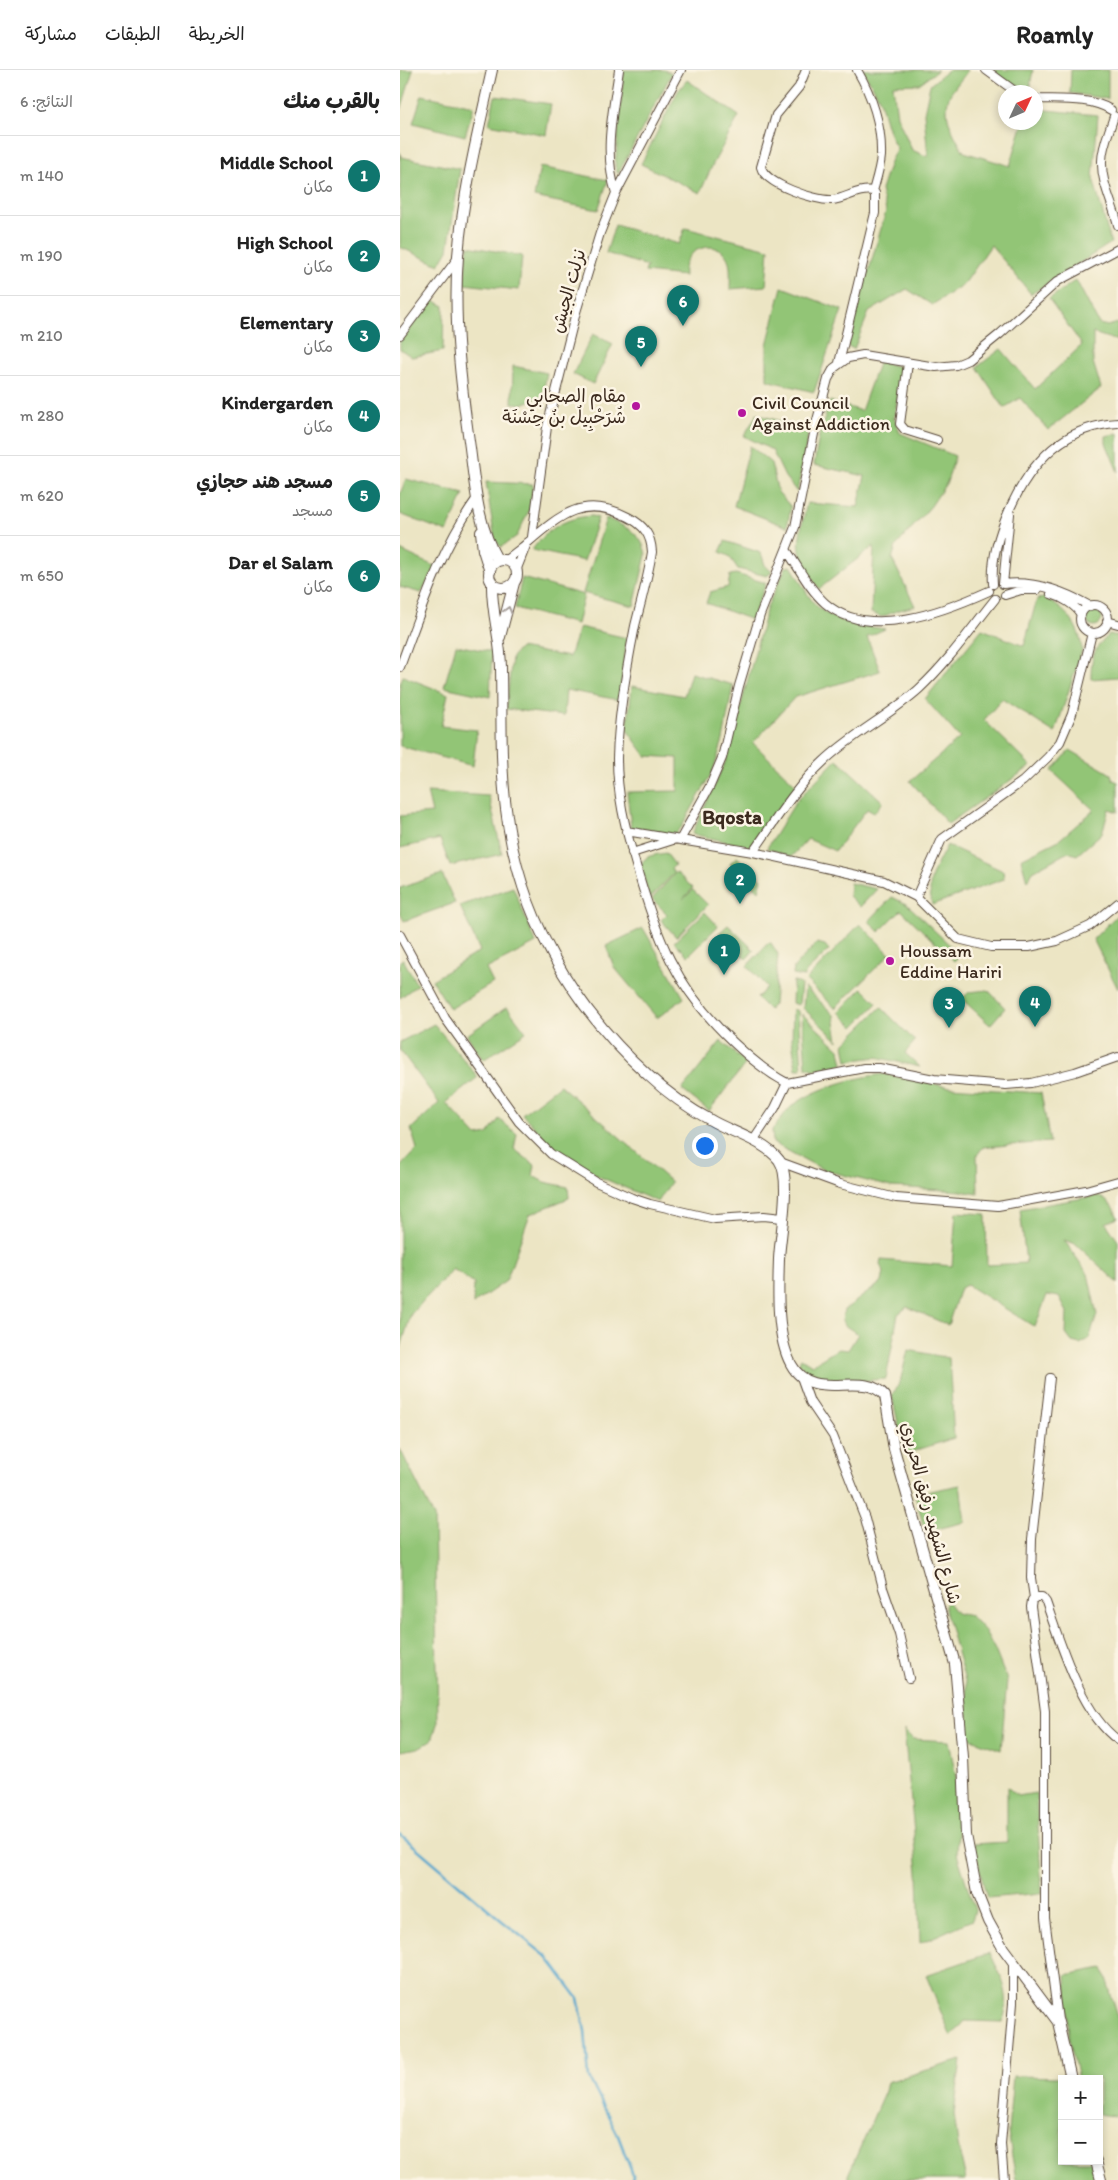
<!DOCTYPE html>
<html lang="ar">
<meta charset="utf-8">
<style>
:root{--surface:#fff;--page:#f2f2f2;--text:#222;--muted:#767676;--line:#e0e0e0;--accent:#0f766e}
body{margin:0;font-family:Itim,"Playpen Sans Arabic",sans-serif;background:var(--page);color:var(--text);direction:rtl}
.controls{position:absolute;right:15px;bottom:15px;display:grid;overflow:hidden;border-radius:0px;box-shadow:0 2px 8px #0003}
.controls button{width:45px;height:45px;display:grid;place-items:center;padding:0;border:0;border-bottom:1px solid var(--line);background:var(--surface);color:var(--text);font:25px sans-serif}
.compass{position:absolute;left:598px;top:15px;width:45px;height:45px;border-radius:50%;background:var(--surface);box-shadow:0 2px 8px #0003;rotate:46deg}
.you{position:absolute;left:304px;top:1075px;width:18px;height:18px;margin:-12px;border:4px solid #fff;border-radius:50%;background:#1a73e8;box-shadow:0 0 0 8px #1a73e833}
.badge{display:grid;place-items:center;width:32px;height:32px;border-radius:50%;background:var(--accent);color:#fff;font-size:16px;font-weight:700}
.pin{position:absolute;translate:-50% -41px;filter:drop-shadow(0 1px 2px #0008)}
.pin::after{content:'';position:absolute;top:26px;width:18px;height:15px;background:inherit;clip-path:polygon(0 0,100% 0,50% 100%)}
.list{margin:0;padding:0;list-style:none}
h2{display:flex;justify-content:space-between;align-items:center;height:65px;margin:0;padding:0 20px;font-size:21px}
h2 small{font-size:16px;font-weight:400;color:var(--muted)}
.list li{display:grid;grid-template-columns:32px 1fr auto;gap:15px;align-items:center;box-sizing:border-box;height:80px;padding:0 20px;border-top:1px solid var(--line)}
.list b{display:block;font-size:19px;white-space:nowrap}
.list p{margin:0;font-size:16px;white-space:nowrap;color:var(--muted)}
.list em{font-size:16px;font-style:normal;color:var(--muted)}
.map{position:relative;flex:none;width:718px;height:2110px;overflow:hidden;direction:ltr}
header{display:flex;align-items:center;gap:30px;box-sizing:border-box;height:70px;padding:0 25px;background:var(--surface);border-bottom:1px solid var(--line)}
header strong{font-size:24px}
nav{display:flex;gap:28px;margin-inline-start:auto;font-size:18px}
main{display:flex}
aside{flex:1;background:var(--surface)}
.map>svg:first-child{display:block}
.green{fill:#92c576;stroke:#66784a}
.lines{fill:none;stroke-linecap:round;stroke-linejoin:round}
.stream{stroke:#52a6ce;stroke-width:2.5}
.minor-casing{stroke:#564637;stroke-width:10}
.tertiary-casing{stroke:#564637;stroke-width:12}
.minor{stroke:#fff;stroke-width:8}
.tertiary{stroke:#fff;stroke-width:10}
.oneway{stroke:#a79f9a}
.poi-dot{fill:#b5179e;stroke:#fcf5e5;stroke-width:2}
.labels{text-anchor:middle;stroke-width:5;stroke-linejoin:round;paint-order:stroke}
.street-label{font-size:18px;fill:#3b2a1e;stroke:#fcf5e5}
.poi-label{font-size:18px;fill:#3b2a1e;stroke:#fcf5e5;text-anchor:start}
.quarter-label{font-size:20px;font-weight:bold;fill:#3b2a1e;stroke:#fcf5e5}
</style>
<header>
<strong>Roamly</strong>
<nav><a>الخريطة</a><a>الطبقات</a><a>مشاركة</a></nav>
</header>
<main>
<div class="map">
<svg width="718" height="2110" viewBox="0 0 718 2110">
<rect width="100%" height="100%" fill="#fcf5e5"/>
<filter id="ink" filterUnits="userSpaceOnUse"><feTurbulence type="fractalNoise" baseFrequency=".02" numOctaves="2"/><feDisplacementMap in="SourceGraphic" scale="10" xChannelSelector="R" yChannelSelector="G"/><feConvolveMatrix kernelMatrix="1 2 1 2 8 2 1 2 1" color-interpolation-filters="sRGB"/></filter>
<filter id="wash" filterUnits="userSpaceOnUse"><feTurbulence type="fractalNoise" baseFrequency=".0096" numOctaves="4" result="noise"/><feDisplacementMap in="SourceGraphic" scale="20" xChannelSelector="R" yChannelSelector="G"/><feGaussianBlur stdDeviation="1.12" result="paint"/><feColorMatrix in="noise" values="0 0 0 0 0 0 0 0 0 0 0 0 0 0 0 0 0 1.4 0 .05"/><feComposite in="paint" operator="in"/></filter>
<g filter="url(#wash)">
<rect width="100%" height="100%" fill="#ece5c4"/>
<path class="green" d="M0,0h13l-12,40 -1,-1z
M224,0h40l8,3 -54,101 -3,-8z
M462,0h76l-19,14 -26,1 4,31 15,34 16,7 -4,-44 6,-28 18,-15h20c-5,8 -12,15 -17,23 -11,20 3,42 13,59l46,14 13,-43 13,-1v-13l62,6 -5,63 18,65 -80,51 -40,-49 -26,38 -33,22 -25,-16 -38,23 -15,37 -7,-3 39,-135 -5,-21 10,-31 6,-10c-9,-15 -12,-32 -17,-48 -4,-11 -11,-21 -18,-31z
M595,0h38l-4,22 -29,-15z
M671,0h37v29l-38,-6z
M287,10l52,36 -26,48 -13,29 -59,-29 37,-73z
M22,25l52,11 -9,30 -52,-13z
M95,26l56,8 -5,31 -57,-11z
M0,82l1,5 59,12 -12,81 -9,15 -39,-18z
M140,97l68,13 -10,30 -64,-13z
M215,155l64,19 6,-16 84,21 -3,37 -36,3c0,-8 1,-19 -1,-27 -7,-26 -49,-16 -45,14l-39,-4 2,-6 -41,-13z
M68,176l54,10 -3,34 -55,-6z
M676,210l23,44 9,2 10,-3v18l-25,-8v29l8,26 -53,42 -28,-32 -16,10 -27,-41 24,-18 34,40 47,-44 -33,-46z
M382,217l60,23 -28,82 -47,-12v-35z
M31,229l13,7 -1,45 -31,6 -12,-8v-8z
M193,264l20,10 -20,40 -20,-10z
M479,291l24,7 -9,50 6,15 55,23 -8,26 -16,24 -35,40 -4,13 23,47 -19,5 -14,6 -11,-4 3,-67 -55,43c-26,-39 -22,-43 -12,-86l51,4 7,-31 -51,-11 5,-29 11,-35 31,10z
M113,296l34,7 -6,30 -4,-5 -15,6 -10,-1z
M357,344l52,16 -12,62 -12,-15 -13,-27 -28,-14z
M718,363v39l-12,-29v-7z
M350,376l21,17 7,29 13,15 -4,20 -53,-21z
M6,409l58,15 -17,38 -47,-18v-20z
M86,412l47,2 -3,24 -13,28 -16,11 -6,-7z
M192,446l6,2 -14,43 -52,-11c15,-21 34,-33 60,-34z
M206,448c19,9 36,14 40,37l-12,51 -51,-13z
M325,471l36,12 4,12 7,7 -5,4 -29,-7 -9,-13 -9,-4z
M0,480l36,17 -15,26 -21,-6z
M391,496c8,12 18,34 28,42 17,15 45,18 66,21l-18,8 13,34 -85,26 -42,46 43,42 -45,62 -59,-13 35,-76 40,-151 19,-40z
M336,504l30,9 -14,37 -46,-17 4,-11 18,-5 2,-12z
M122,508l62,17 -7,29 -62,-16z
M644,528c22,11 36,27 38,52l-27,83 -53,-34 -18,21 47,46 -83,58 -38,-43 50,-43 -35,-39 57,-70 42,17 13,-47z
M686 548a8 8 0 1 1 16 0a8 8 0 1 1-16 0Z
M179,557l48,11 -8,62 -53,-10 -2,26 -58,-7 6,-52 8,-9 49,9z
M709,564l9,2v41l-27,2c0,-22 2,-29 18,-45z
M56,575l36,7 -2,45 -46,-10z
M291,603l42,12 -10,55 -10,31 -32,57 -7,6 -43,-7 -4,-35 51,-1v-33l-32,-2 -19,-26 5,-44 52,10z
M3,606l45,18 -7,32 36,4 -4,36 -73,-20v-62z
M670,680l41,24 2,6 5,2v30l-9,-3 -7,24 -25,22 -9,-3 -35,19 -6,10 -6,-22 38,-19 35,-30 -42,-39z
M437,689l46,43 -9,11 -7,-4 -32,42 -27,-12 -17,18 -24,-9 30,-48z
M27,722l62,4 13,58 -52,12 -10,-27 -40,9v-32l32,-3z
M547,775l56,26 1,8 -72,26c-6,-28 3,-35 15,-60z
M266,783l9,12 -4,4 3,4 -25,26 -8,-34c4,-11 15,-10 25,-12z
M337,787l25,22 -3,12 -29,-28z
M276,802l17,16 -10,11 10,-9 15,15 -32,32 -15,-17 6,-6 -15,-15z
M42,804l13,29 -51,18 -4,-8v-25z
M450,813l27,6 -17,18 -11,-11z
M113,817l23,56 -50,26 7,14 -43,26 -18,-29 48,-29 -20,-45z
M492,827l16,8 52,50 -6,6 -53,-51 -22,22 -10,-11z
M305,842l13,14 -30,30 -14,-14z
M718,844v75l-25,-50z
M460,854l30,30 -55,54 -29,-28z
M328,855l26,25 -8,9 -27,-26z
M243,858l41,70 -27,20 -43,-51 -8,-21z
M368,873h3l7,11 -4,50 -5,6 -12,-12 10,-11 -20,-21z
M417,873l8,2 4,5 -23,22 -2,5 -11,-2 1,-8z
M3,889l14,26 -17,13v-37z
M393,911l8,3 -2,21 -7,-2z
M405,917l29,28 4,26 -35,-33z
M462,918l15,15 -23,24 -15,-15z
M588,920l17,18 -15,17 -28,-26 7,-7z
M107,937l19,25 -43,28 -16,-25z
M481,937l34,34 -10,12 15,14 -44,-10 -29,4 -3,-17z
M393,939l5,2 4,58h-6l-4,-30z
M402,944l38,36 3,14 -27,6 -10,-3z
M34,954l44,53 -32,26 31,33 11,-2 11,-15 18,15 -3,15 21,16 -2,11 11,6 24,5 1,11 -39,16 -24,67 -33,23 1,-20 -21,-15 -42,45 -11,37v-184l17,-18 -6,-20 28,-26 -39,-53v-8z
M321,971l25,22 -37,48 -27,-21z
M484,1004l66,13 91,6 9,49 -67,5 -6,8 1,39 -17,-3 -70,-4 -67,-17 -51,-27 -1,-13c6,-7 13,-18 20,-24 26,-19 61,-28 92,-32z
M160,1015l111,97 -13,20 -67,-29 -38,-26 -31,-33z
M695,1126c12,2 19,11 23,22l-12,5 12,18v42l-42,-39 -12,-4 24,34 9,41 -8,24 -9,5 -8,-2 -6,-8 1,-22 -8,-15 -12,-2 -12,32 -68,-42 -7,3 -12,37 -41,-18 -9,7 -12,65c-18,1 -59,6 -74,-3 -6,-3 -10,-8 -13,-14l2,-4 11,7 26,-16 10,1 10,-16 -14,-9 -2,-5 2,-10 38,-28 2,-10 -4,-7 1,-5 71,6 4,-54 30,2 1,51 39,-2 -6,-54z
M508,1280l41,8 5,80 -49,16 -13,-58 8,-14z
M0,1379l34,68 4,204 -6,19 -14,8 -18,3z
M560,1415l5,37 -40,10 -10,-38z
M547,1531l9,12 15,3 14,15 10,19 12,30 -6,70 -32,-12 -3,-54 -22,-78z
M504,1660l9,9 36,2 11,57 -3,56 18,56 -3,10 -52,23 -2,-70z
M607,1717l11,9 18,-3 6,100 -55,5 -14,-54 34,-2z
M590,1883c11,23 23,43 12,69l-37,-1 -14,16 -25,-62z
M703,1898l15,49v100l-19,-3v-35h-21l-9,-41 -3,-63z
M561,1990l-7,54 4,31 8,35h-118v-5l37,-84 2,-9z
M613,2006l50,1 -1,84h29l6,19h-81l-8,-48z"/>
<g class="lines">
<path class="stream" d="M0,1764l101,86 46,37 31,41 7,33 4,47 28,55 16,42 -1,5"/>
</g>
</g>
<g filter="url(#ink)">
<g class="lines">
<g class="minor-casing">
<path id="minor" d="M406,0l-7,17 -23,28 -15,52c4,17 54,34 71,33 14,-1 26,-12 41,-9l2,2v20l-36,150
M457,0c15,26 25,56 24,86 -1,12 -5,24 -8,35
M586,0l30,22
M636,29c23,1 55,-2 75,11
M714,46c-4,14 -12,30 -12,45 -1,22 11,43 16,64
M216,123c-13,-40 -3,-82 3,-123
M0,265l58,-77
M508,293l-8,61 5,6 32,10
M610,444l-7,70c30,-4 61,7 87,22
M132,467l15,-110 29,-115 24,-79 16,-40 65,-123
M387,481c12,17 22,38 38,52 43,38 120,8 164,-12
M105,491c7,-6 14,-11 21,-17 34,-29 57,-50 102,-27 16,8 23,18 24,35 -4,25 -11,50 -17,74 -8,40 -17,91 -18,132 0,36 8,69 18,104 21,74 40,126 98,180 17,16 33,30 54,41l-12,25 -22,33
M116,501l11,-28
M593,514c-2,-25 5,-48 15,-71 21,-49 54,-87 110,-90
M651,524c10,3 25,11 30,21
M605,525l16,-5h16
M680 549a14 14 0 1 1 28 0a14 14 0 1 1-28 0Z
M707,551l11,3
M0,597c21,-57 41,-119 77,-169
M226,761l127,21 131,29 32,16 42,42 33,8h38l28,-6 33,-15 28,-23
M280,770l30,-54 12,-28 17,-72 21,-71 35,-88 21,-103 12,-45 6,-11 14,-10 15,-3 73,12 20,-2 12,-5 32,-26 58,-53 60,-32
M353,782c22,-31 42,-64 70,-90 29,-28 66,-46 96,-73 29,-27 52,-60 76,-90
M232,783l41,-13
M516,827l26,-58 81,-58 25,-24 12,-15 12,-28 20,-81
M0,865l45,83 74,104 32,32 45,28 36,16 18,6 65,15 49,-3 18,2
M387,1013l77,-15h15l55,11 72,6 25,-2 44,-11 43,-15
M380,1092l60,22 56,14 102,8 88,-16 32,-9
M401,1307l9,25 23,34 32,82 18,70 16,46 10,44
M634,1528l-3,-20 1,-39 18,-161
M658,1950l-13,-102v-207l-14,-104 1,-7 4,-3h6l4,5c14,40 36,113 72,138
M604,2110l-3,-36 12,-141v-41"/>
</g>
<g class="tertiary-casing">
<path id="tertiary" d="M92,0c-14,62 -29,123 -34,186 -5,64 3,129 12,192 5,39 8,79 28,113
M81,462l2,18 7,22
M89 504a14 14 0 1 1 28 0a14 14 0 1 1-28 0Z
M92,513c-1,29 9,56 9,85 1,47 -1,94 5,141 12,104 65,197 142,266 20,19 42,34 66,47 20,11 50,19 65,38 13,18 1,75 0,99 -1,30 -3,77 12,105 22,41 72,4 94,32l9,53 61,215 8,93 3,78 11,58 11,28 15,27 55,74 13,57
M100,567l14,-54
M696,2091l5,19"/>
</g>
<use href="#minor" class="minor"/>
<use href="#tertiary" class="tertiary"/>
</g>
<defs><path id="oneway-chevron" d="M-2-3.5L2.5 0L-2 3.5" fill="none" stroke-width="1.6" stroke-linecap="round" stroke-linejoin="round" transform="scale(1.25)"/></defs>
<use class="oneway" href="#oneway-chevron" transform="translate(108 540) rotate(-75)"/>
</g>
<g class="poi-dot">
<circle cx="236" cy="336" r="5"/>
<circle cx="342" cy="343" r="5"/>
<circle cx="490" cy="891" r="5"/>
</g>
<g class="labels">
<g class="street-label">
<text transform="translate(168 221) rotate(-74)" y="6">نزلت الجيش</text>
<text transform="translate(531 1443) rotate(75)" y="6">شارع الشهيد رفيق الحريري</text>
</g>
<g class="poi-label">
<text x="226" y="332" text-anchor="end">مقام الصحابي<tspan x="226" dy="21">شُرَحْبِيلُ بنُ حِسْنَة</tspan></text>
<text x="352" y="339">Civil Council<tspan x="352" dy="21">Against Addiction</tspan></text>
<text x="500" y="887">Houssam<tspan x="500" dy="21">Eddine Hariri</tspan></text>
</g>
<g class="quarter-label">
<text x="332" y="754">Bqosta</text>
</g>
</g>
</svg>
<div class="controls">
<button>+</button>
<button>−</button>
</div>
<svg class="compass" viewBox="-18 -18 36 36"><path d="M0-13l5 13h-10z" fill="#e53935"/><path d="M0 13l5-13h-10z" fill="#767676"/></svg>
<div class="you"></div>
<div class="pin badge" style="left:324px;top:905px">1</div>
<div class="pin badge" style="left:340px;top:834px">2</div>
<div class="pin badge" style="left:549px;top:958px">3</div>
<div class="pin badge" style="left:635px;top:957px">4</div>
<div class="pin badge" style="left:241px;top:297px">5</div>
<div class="pin badge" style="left:283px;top:256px">6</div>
</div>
<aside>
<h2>بالقرب منك<small>النتائج: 6</small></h2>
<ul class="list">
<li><span class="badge">1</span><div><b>Middle School</b><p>مكان</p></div><em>140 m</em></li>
<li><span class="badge">2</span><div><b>High School</b><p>مكان</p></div><em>190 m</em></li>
<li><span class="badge">3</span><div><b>Elementary</b><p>مكان</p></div><em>210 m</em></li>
<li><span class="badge">4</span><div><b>Kindergarden</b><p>مكان</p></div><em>280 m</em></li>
<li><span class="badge">5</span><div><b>مسجد هند حجازي</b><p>مسجد</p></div><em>620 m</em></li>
<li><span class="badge">6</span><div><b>Dar el Salam</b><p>مكان</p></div><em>650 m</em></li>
</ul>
</aside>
</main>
